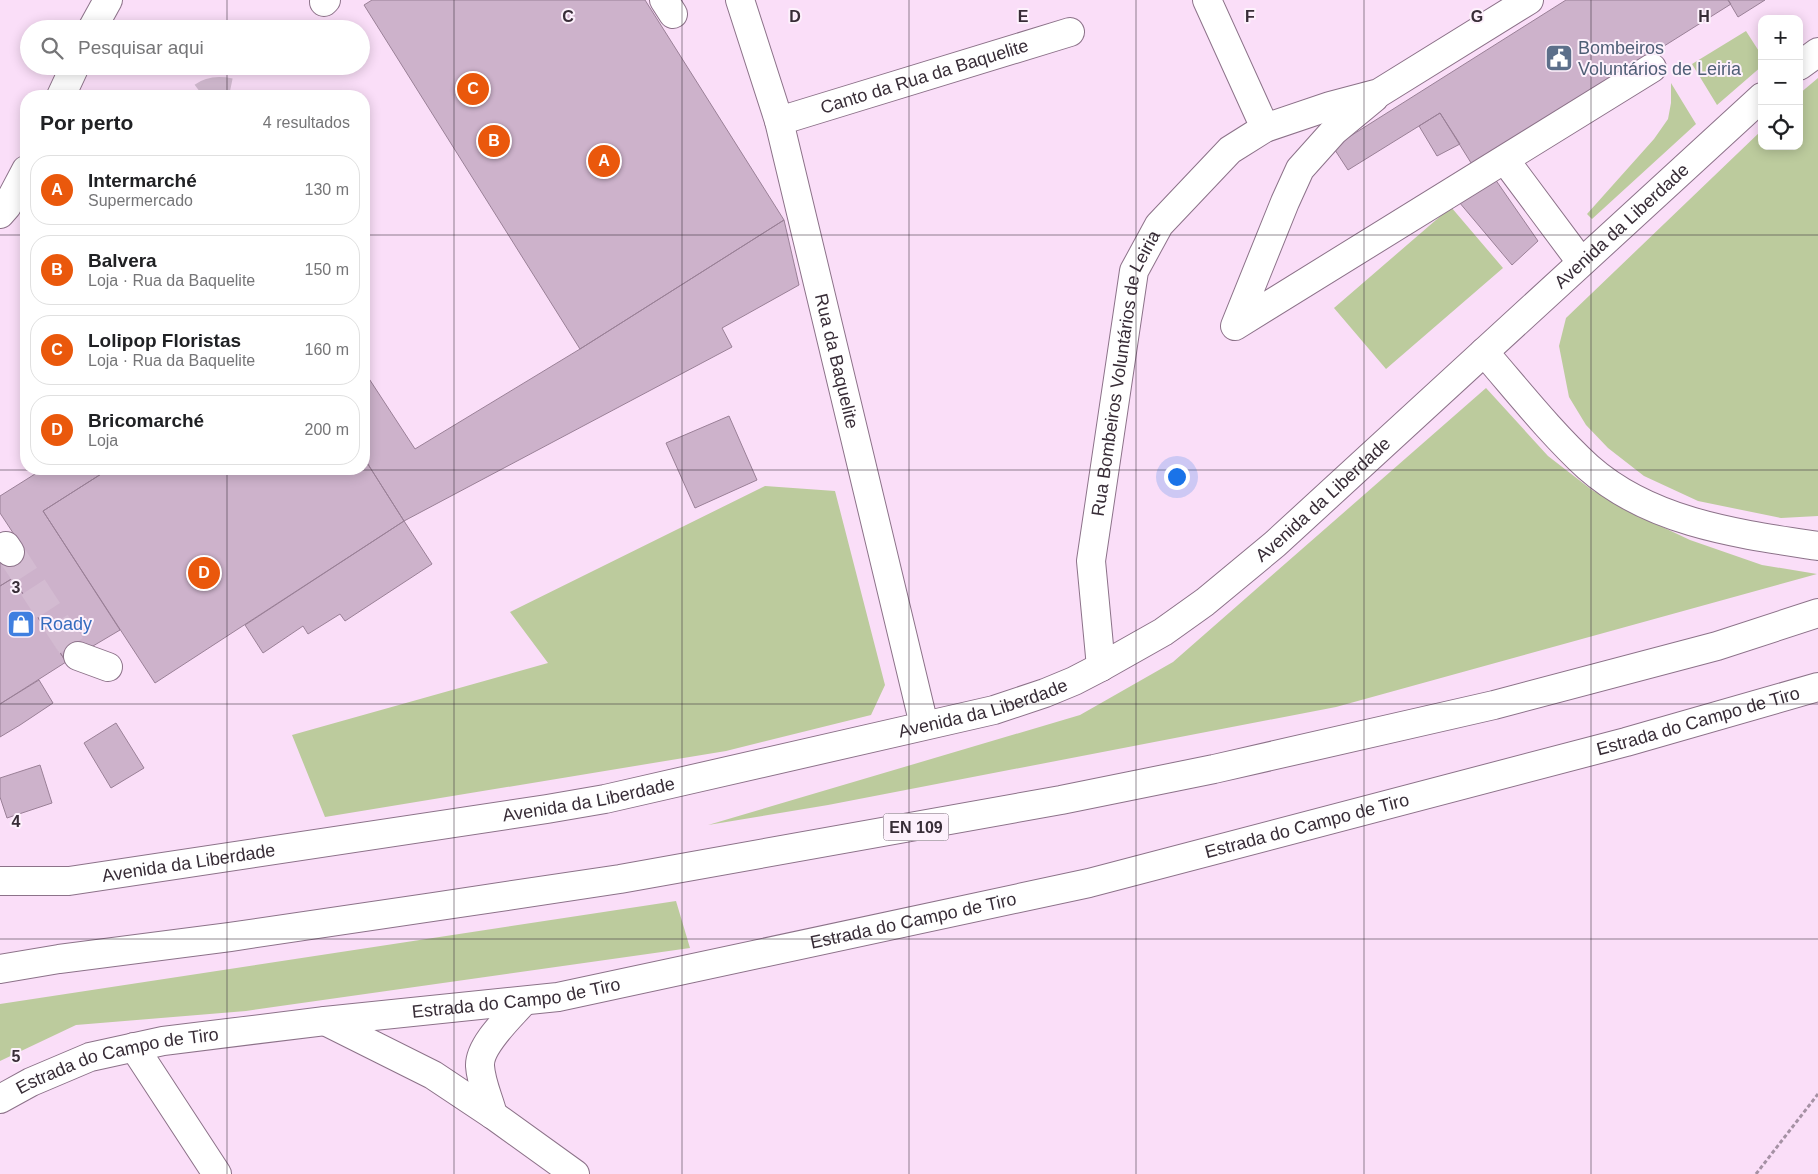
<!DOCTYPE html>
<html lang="pt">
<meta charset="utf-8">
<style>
:root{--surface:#fff;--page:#f6f6f6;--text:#202124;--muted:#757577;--line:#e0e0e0;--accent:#ea580c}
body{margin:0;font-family:Helvetica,sans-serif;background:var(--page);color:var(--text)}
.controls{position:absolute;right:15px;top:15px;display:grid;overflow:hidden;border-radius:10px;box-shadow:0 2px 12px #0003}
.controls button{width:45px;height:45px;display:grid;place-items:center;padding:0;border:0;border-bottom:1px solid var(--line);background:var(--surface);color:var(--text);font:25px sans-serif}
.you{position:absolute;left:1176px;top:476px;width:18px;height:18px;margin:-12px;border:4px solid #fff;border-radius:50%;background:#1a73e8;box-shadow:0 0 0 8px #1a73e833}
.badge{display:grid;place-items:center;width:32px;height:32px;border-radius:50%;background:var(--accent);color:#fff;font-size:16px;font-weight:700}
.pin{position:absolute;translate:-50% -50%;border:2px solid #fff;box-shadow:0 1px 5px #0006}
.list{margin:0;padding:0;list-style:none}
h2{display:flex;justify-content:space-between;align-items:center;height:65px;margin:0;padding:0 20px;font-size:21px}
h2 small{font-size:16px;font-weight:400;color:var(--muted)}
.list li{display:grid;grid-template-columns:32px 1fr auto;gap:15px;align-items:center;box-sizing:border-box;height:70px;margin:0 10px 10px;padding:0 10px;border:1px solid var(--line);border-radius:20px}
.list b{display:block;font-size:19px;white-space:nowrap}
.list p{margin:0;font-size:16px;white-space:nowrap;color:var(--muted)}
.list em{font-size:16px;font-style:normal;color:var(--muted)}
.icon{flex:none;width:28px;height:28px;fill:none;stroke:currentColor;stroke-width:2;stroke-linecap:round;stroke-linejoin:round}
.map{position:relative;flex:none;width:1818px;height:1174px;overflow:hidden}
.search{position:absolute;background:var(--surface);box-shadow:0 2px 12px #0003;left:20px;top:20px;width:350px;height:55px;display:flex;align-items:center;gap:12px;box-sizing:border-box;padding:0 18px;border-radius:28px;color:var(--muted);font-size:19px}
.panel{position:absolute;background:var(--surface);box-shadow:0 2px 12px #0003;left:20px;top:90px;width:350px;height:385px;border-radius:20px}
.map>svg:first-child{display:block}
.green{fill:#bccb9d}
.building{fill:#cdb2cb;stroke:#9a8097}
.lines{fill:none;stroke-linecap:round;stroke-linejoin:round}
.minor-tunnel{stroke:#d3bbd1;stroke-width:28;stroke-dasharray:28 14;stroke-linecap:butt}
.minor-casing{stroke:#8c7289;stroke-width:30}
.major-casing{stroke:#8c7289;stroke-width:30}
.path{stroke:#a591a4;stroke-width:3;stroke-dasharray:4 2.5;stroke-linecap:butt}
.minor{stroke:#fff;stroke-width:28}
.major{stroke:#fff;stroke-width:28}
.grid{fill:none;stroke:#382d37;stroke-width:1;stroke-opacity:0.55}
.labels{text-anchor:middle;stroke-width:4;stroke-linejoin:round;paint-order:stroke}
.shield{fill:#fdf1fc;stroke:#736872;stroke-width:1}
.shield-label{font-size:16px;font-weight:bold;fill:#382d37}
.service-label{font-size:18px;fill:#4e5e75;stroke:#fdf1fc;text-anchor:start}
.street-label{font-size:18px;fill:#382d37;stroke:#fdf1fc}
.shop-label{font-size:18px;fill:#366cbe;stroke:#fdf1fc;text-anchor:start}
.grid-label{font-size:16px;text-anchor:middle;font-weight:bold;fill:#382d37;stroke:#fdf1fc;stroke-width:4;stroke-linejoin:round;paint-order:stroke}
</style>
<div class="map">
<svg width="1818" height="1174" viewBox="0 0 1818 1174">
<rect width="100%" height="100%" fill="#fadef8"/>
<path class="green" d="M1746,31l16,25v10l-45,39 -25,-41z
M1818,78v438l-37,2 -83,-17 -54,-25 -36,-28 -22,-23 -17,-28 -10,-51 7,-28 196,-188v16h37v-52z
M1671,83l25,41 -104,95 -5,-5 67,-75 14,-20 3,-16z
M1451,207l52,61 -117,101 -52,-61z
M1486,388l62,68 44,34 45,25 53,25 72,25 55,9 -481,133 -508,98 -120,20 372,-110 93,-53z
M765,486l70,5 50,194 -14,30 -145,36 -401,66 -33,-82 256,-72 -38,-51z
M676,901l14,47 -444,63 -170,14 -76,36v-57z"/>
<path class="building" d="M372,0h273l139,220 -204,129 -216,-344z
M1566,0h162l3,4 -258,162 -33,-53 -92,57 -15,-23z
M1728,0h37l-27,17z
M1440,113l20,31 -23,12 -18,-30z
M1495,179l43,62 -26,24 -53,-63z
M784,220l15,65 -77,43 10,19 -328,174 -40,-63v-87l51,78 165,-100z
M729,416l28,64 -62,28 -29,-65z
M364,458l40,63 -249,162 -112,-172 66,-42h255z
M43,469h66l-66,42 77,119 -54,32 -53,-84 -13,8v-28l21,-13 -21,-32v-17z
M404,521l28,43 -87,57 -5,-7 -32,20 -5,-8 -40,27 -18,-28z
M13,578l53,84 -66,42v-118z
M39,680l14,23 -33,22 -20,12v-33z
M116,723l28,45 -33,20 -27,-45z
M40,765l12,38 -45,15 -7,-21v-19z"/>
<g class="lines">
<path class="minor-tunnel" d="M203,96c12,-9 25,-4 39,-1
M10,552l68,104"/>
<g class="minor-casing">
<g id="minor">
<path d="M664,0l9,14"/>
<path id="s1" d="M740,0l39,121 145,604"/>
<path d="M1207,0l58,128"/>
<path d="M324,2l2,-2"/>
<path d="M92,29l16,-29"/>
<path d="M1799,66l19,-14"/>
<path d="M61,96l14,-30"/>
<path d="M1374,98l-40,33 -34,38 -15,33 -50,124 417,-258"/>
<path id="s2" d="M779,121l291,-89"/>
<path d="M1505,160l76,102"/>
<path d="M0,214l7,-8 19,-36"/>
<path d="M6,546l4,6"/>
<path d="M78,656l30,11"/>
<path id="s3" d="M1101,667l-10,-106 43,-290 25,-46 71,-75 35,-22 65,-22 49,-13 150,-93"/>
<path id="s4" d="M0,881h69l478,-72 58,-10 389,-89 51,-17 29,-12 27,-14 62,-35 42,-30 70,-58 487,-447"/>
<path d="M325,1021l108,54 60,40 82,59"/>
<path d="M134,1047l83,127"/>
<path id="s5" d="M0,1099l31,-17 59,-25 73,-16 162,-20 233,-24 531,-114 537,-141 192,-55"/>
<path d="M493,1115c-4,-16 -12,-32 -13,-49 -1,-21 30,-49 43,-64"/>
</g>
</g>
<g class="major-casing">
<path id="major" d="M1484,352c34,39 66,80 104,115 63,56 151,67 230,79
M0,969l59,-10 171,-22 203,-30 187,-28 441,-79 153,-31 280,-64 223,-59 101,-33"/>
</g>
<path class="path" d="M1756,1174l62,-80"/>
<use href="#minor" class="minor"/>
<use href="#major" class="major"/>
</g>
<path class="grid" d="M227,0v29M454,0v1174M682,0v1174M909,0v1174M1136,0v1174M1364,0v1174M1591,0v1174M227,66v30M0,235h26M364,235h1454M227,469v705M0,470h1818M0,704h1818M0,939h1818"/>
<defs>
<g id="civic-square" transform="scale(1.4375)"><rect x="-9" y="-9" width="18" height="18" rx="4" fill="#5c6f8a" stroke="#fdf1fc"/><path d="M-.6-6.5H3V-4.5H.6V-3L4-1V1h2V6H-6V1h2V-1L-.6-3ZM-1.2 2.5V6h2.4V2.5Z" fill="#fff"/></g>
<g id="shop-square" transform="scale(1.4375)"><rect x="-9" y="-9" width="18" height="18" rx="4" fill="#3f7fe0" stroke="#fdf1fc"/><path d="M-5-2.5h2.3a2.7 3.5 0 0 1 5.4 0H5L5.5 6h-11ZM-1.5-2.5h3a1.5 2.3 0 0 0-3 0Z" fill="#fff"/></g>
</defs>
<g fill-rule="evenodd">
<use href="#civic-square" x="1559" y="58"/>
<use href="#shop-square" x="21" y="624"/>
</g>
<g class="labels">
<rect class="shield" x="883.5" y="813.5" width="65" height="27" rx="4"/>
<g class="shield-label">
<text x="916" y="833">EN 109</text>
</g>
<g class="service-label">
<text x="1578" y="54">Bombeiros<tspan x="1578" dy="21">Voluntários de Leiria</tspan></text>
</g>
<g class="street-label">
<text dy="6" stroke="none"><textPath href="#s2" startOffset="152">Canto da Rua da Baquelite</textPath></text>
<text dy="6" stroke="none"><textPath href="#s4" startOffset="1810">Avenida da Liberdade</textPath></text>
<text dy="6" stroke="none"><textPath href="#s1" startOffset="374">Rua da Baquelite</textPath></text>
<text dy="6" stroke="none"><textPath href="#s3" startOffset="298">Rua Bombeiros Voluntários de Leiria</textPath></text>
<text dy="6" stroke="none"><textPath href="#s4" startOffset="1405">Avenida da Liberdade</textPath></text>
<text dy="6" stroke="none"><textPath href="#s4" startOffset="1000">Avenida da Liberdade</textPath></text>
<text dy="6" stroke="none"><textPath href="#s5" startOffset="1745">Estrada do Campo de Tiro</textPath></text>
<text dy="6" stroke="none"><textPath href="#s4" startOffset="595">Avenida da Liberdade</textPath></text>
<text dy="6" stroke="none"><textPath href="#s5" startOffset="1340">Estrada do Campo de Tiro</textPath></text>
<text dy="6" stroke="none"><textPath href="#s4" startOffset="190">Avenida da Liberdade</textPath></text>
<text dy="6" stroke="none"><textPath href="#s5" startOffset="935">Estrada do Campo de Tiro</textPath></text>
<text dy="6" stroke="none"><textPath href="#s5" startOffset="530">Estrada do Campo de Tiro</textPath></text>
<text dy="6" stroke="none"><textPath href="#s5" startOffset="125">Estrada do Campo de Tiro</textPath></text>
</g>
<g class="shop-label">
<text x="40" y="630">Roady</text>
</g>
</g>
<g class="grid-label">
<text x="568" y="22">C</text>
<text x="795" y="22">D</text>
<text x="1023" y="22">E</text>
<text x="1250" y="22">F</text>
<text x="1477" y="22">G</text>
<text x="1704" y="22">H</text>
<text x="16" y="593">3</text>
<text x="16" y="827">4</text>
<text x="16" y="1062">5</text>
</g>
</svg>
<div class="controls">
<button>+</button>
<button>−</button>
<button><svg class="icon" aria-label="locate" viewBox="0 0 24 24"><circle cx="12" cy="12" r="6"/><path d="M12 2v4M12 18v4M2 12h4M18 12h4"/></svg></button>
</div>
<div class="you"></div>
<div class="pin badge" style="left:604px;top:161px">A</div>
<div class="pin badge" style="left:494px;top:141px">B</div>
<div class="pin badge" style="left:473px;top:89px">C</div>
<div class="pin badge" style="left:204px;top:573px">D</div>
<div class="search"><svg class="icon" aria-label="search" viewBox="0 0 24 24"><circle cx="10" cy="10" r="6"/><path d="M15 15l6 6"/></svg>Pesquisar aqui</div>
<section class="panel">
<h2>Por perto<small>4 resultados</small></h2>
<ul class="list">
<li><span class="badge">A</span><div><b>Intermarché</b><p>Supermercado</p></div><em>130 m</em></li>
<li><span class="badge">B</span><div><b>Balvera</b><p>Loja · Rua da Baquelite</p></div><em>150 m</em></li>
<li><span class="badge">C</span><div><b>Lolipop Floristas</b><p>Loja · Rua da Baquelite</p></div><em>160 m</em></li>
<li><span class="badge">D</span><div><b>Bricomarché</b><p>Loja</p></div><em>200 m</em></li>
</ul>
</section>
</div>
